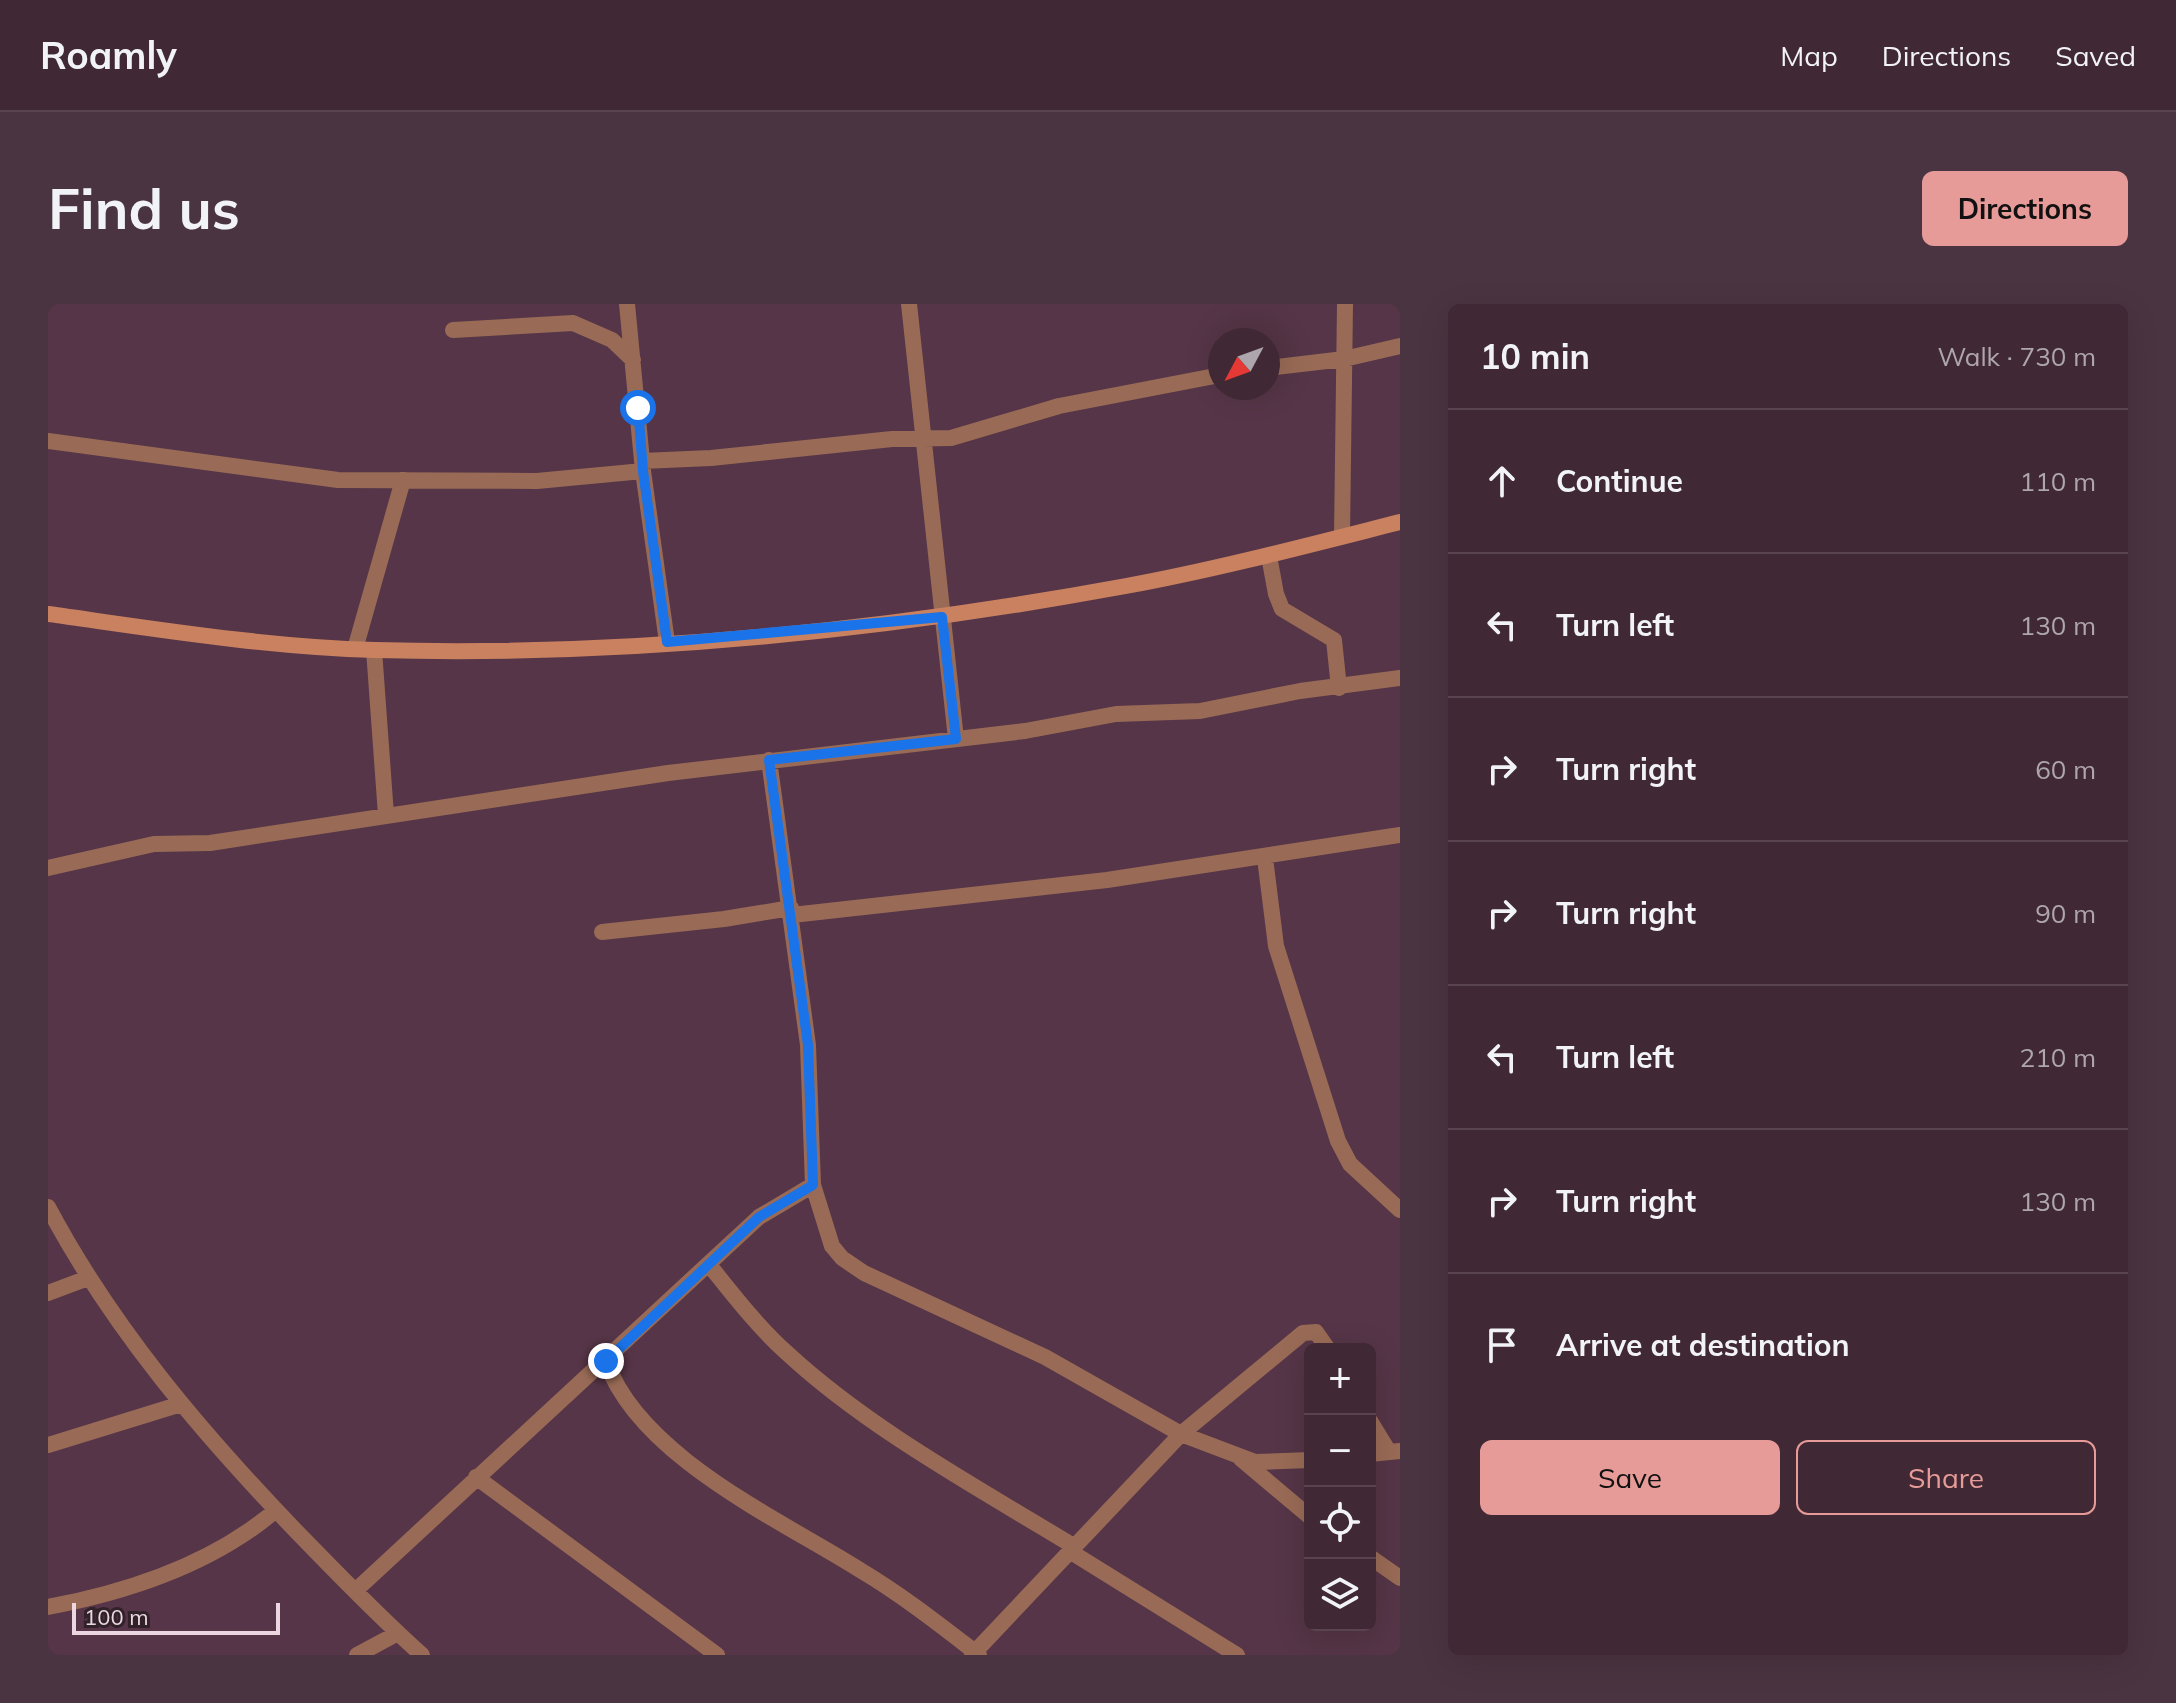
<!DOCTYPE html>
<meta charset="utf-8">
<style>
:root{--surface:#402835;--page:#4b3441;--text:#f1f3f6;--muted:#aea6ad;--line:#594450;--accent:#e69b98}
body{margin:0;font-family:Mulish,sans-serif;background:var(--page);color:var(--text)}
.controls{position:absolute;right:24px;bottom:24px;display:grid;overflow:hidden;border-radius:12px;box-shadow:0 8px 32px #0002}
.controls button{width:72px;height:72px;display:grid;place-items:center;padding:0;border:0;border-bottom:2px solid var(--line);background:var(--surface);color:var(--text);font:40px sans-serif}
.compass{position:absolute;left:1160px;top:24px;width:72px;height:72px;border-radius:50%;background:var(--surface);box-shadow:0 8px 32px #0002;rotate:229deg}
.scale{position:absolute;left:24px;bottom:20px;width:208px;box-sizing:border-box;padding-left:8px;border:4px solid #ebd6e1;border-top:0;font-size:22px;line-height:28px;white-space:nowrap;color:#ebd6e1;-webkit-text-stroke:6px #31222a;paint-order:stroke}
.stop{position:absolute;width:24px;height:24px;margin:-18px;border:6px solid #1a73e8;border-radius:50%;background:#fff}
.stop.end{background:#1a73e8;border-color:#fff;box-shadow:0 2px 8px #0008}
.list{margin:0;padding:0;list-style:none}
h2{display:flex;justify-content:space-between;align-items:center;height:104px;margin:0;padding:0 32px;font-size:34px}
h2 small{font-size:26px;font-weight:400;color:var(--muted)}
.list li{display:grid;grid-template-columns:52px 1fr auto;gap:24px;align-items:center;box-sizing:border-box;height:144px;padding:0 32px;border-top:2px solid var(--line)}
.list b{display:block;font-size:30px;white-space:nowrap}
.list em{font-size:26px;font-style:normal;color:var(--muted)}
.actions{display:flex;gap:16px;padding:24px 32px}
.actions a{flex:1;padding:18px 0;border:2px solid var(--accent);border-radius:12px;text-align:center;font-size:28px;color:var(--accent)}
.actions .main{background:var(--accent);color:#111}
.icon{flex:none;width:44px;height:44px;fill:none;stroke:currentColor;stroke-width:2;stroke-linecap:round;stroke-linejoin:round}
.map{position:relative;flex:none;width:1352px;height:1351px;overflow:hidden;border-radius:12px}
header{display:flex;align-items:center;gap:48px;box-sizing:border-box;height:112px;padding:0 40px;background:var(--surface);border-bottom:2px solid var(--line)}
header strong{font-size:38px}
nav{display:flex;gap:44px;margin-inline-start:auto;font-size:28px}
.intro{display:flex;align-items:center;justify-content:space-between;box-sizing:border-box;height:192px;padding:0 48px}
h1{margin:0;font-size:56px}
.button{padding:20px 36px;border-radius:12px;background:var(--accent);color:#111;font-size:28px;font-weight:700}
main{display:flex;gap:48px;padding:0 48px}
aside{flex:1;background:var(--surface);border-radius:12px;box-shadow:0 8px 32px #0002}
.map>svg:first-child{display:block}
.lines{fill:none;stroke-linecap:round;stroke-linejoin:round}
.minor{stroke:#996b56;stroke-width:16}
.secondary{stroke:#c9815f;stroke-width:16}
.route{stroke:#1a73e8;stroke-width:10}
</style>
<header>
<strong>Roamly</strong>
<nav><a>Map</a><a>Directions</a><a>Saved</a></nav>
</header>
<div class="intro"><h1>Find us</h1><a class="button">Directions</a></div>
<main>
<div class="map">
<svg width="1352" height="1351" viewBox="0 0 1352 1351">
<rect width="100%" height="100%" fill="#553547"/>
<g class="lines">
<path class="minor" d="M579,0l16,167 24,171
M861,0l47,435
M405,26l120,-7 39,17 21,20
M1220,64l76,-9 56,-13
M0,137l290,39 199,1 106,-10
M594,157l69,-3 181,-19 59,-1 108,-32 161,-31
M1294,232l3,-232
M1221,252l7,38 6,15 52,31 5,48
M307,345l48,-169
M326,346l12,165
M721,456l39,285 5,140 19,61 10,12 22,15 181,84 136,77 74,28 55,-2
M1217,554l11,88 62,195 12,23 50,46
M0,564l106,-24 56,-1 458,-70 357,-42 91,-17 84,-3 100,-20 100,-13
M744,611l315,-35 293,-45
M554,628l122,-13 67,-11
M0,903c65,122 153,225 248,324 41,42 82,85 126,124
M662,962c24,30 48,61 77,87 82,76 193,136 288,194
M0,989l40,-15
M558,1057c33,95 173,158 254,209 42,25 80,55 119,85
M1322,1117l19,31
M0,1141l133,-41
M1322,1150l30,-3
M1193,1155l69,58
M428,1173l241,178
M1023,1248l166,103
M1322,1253l30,21
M307,1287l404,-374 54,-32
M0,1303c80,-15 166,-44 228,-97
M309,1351l41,-22
M924,1351l209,-221 122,-101 13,-1 12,17"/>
<path class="secondary" d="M0,310c108,15 218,33 327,36 250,7 506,-19 751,-64 92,-17 183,-41 274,-64"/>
</g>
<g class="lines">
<path class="route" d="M558,1057l153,-144 54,-32 -5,-140 -39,-285 187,-21 -14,-122 -275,25 -24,-171 -5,-63"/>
</g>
</svg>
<div class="controls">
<button>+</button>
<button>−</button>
<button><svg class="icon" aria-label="locate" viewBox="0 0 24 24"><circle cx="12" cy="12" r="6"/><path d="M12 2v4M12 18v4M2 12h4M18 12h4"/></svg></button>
<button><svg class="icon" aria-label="layers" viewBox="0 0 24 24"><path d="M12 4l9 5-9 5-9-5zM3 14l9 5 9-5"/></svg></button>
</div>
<svg class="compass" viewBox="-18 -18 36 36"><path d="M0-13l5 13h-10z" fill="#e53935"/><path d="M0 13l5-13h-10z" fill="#aea6ad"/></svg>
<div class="scale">100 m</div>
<div class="stop" style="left:590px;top:104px"></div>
<div class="stop end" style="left:558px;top:1057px"></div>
</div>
<aside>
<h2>10 min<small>Walk · 730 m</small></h2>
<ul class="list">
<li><svg class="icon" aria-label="ahead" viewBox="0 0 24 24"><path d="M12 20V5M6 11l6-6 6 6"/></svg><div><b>Continue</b></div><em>110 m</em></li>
<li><svg class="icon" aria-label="left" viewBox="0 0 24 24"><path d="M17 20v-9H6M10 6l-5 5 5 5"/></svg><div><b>Turn left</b></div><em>130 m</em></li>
<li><svg class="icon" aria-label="right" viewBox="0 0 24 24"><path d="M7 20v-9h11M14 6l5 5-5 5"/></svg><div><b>Turn right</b></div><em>60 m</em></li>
<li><svg class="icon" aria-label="right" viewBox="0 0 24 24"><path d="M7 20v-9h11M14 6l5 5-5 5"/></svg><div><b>Turn right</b></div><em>90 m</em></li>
<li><svg class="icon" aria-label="left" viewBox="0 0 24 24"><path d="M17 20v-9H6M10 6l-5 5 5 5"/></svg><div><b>Turn left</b></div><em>210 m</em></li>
<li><svg class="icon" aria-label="right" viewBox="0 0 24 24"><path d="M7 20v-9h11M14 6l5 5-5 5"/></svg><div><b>Turn right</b></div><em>130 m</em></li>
<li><svg class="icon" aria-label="arrive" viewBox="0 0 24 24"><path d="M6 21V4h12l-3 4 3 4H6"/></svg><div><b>Arrive at destination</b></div></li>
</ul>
<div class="actions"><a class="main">Save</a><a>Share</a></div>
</aside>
</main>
